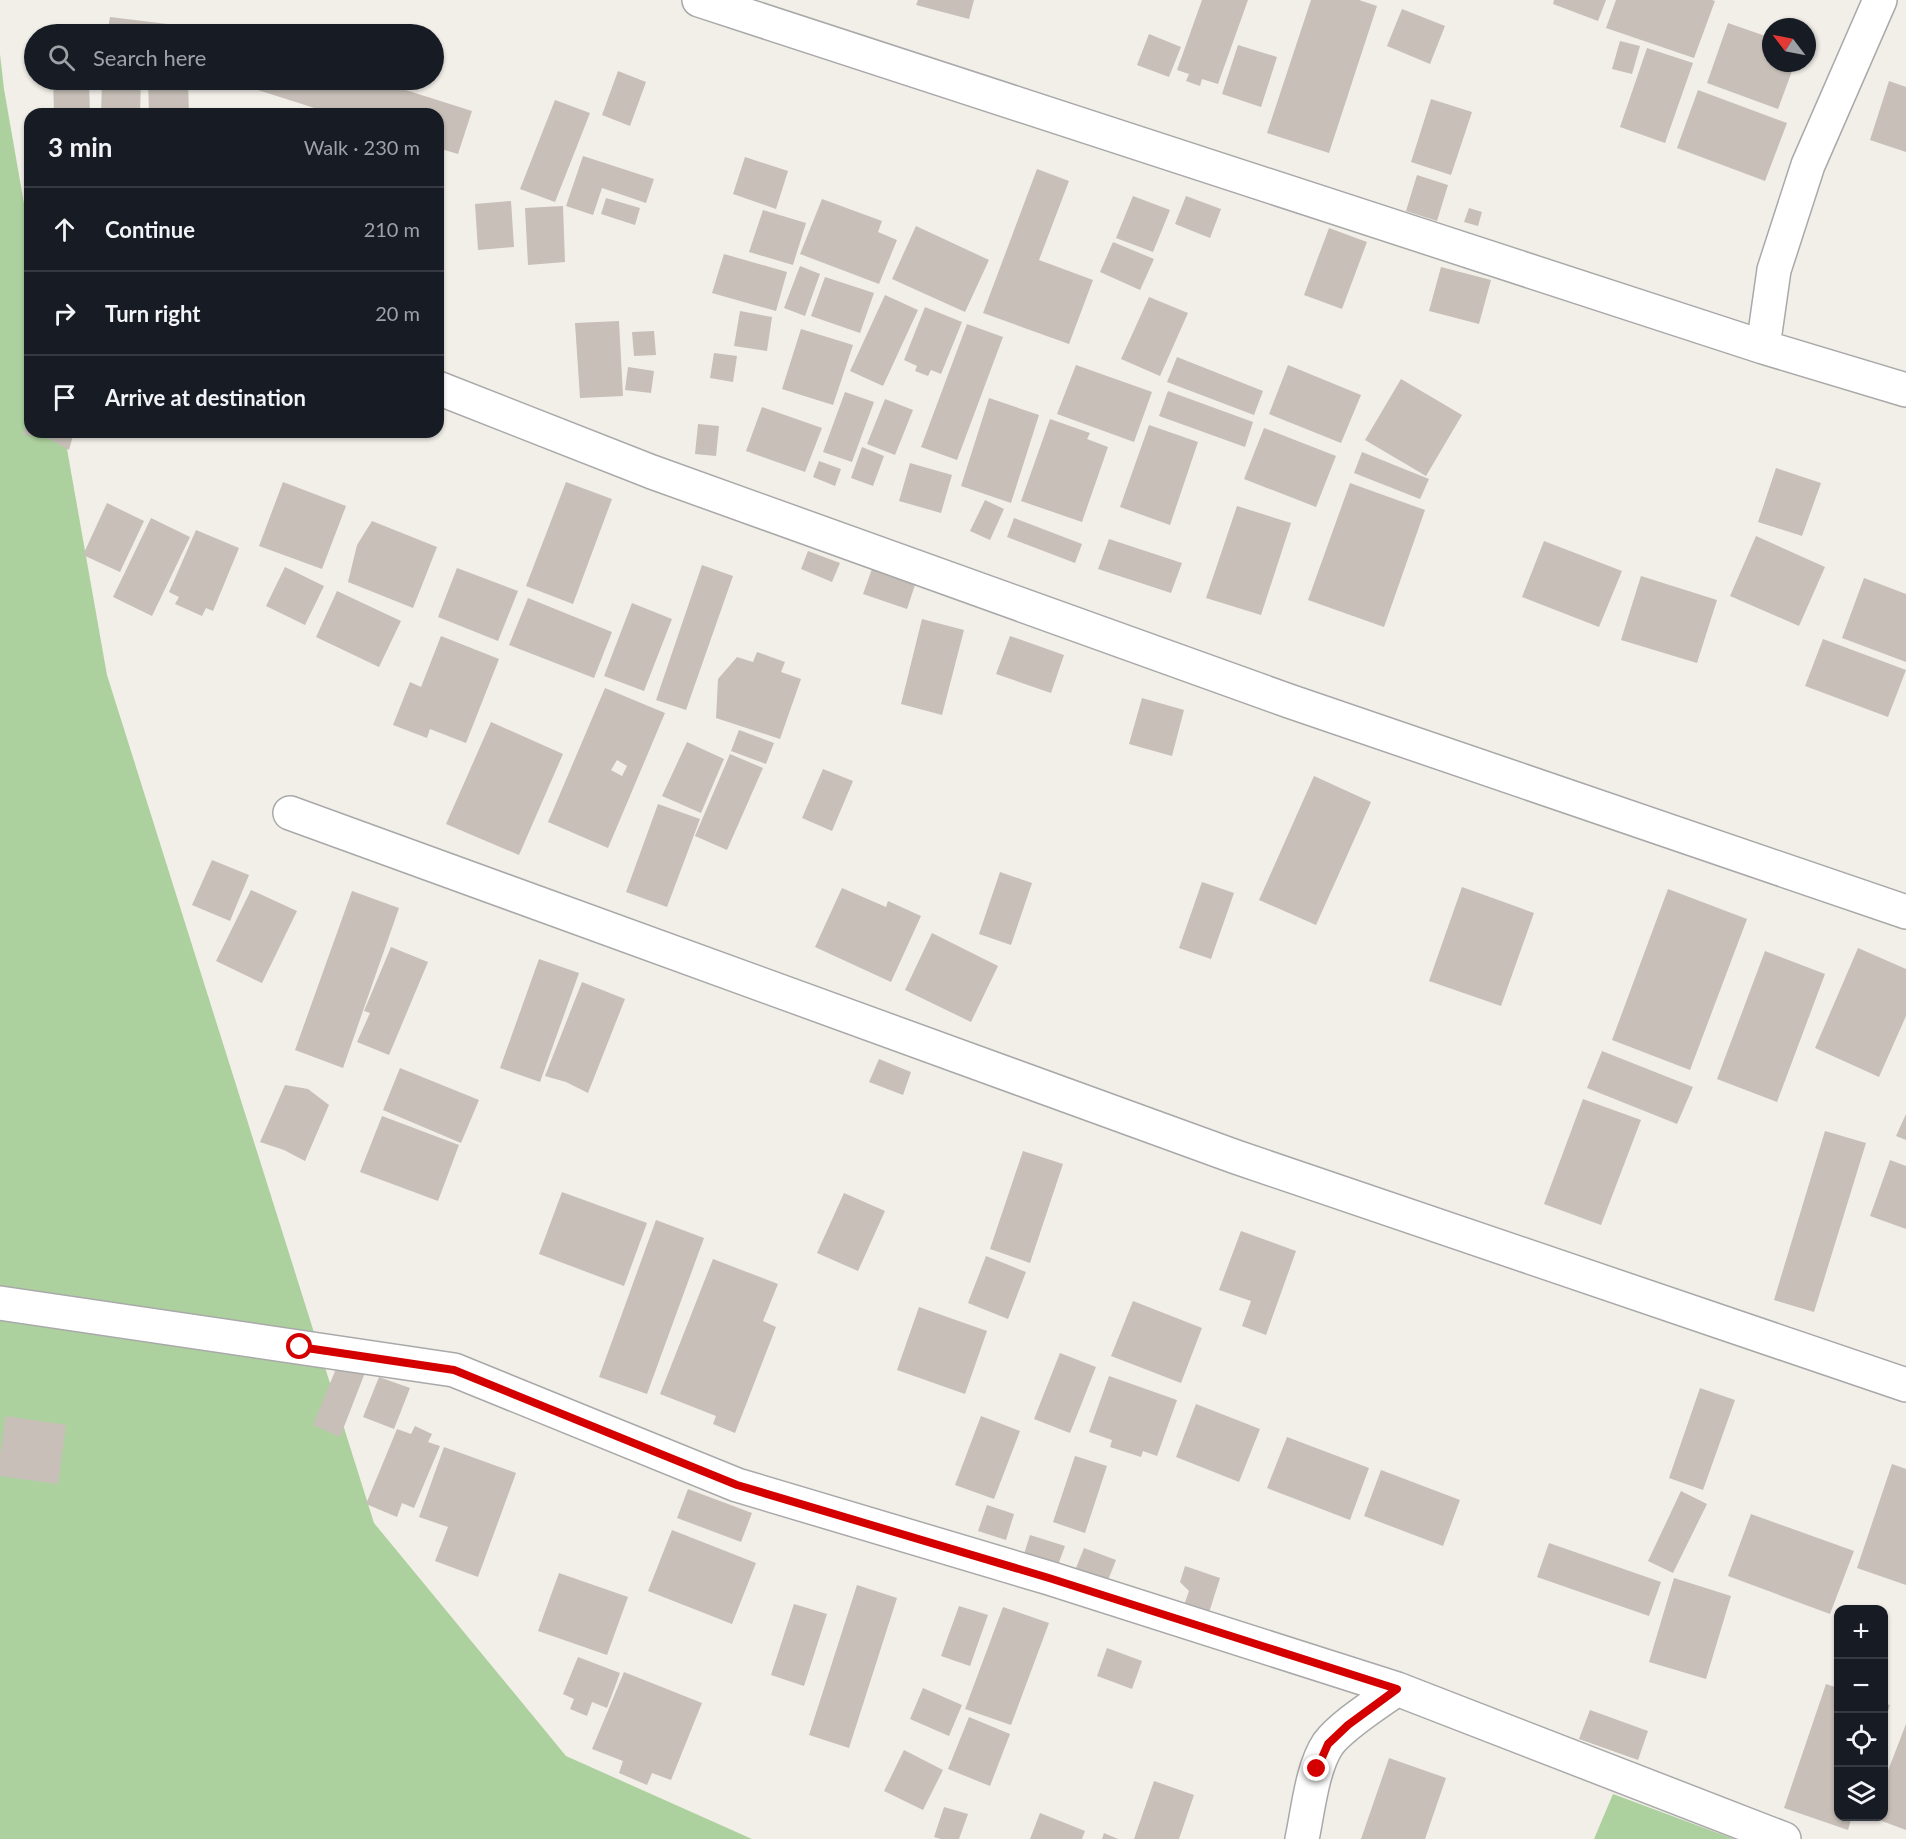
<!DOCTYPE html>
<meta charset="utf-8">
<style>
:root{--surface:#171b24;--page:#20242c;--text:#f1f3f6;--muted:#9ea1a6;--line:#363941}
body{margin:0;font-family:Lato,sans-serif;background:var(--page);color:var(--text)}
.controls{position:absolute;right:18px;bottom:18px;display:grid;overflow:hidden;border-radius:12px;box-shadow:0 2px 4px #0004}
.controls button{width:54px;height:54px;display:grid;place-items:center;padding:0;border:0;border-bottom:2px solid var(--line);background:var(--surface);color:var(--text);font:30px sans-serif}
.compass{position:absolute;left:1762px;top:18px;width:54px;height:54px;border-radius:50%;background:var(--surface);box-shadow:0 2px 4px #0004;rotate:302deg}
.stop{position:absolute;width:18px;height:18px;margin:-14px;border:4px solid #d40000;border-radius:50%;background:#fff}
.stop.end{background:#d40000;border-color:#fff;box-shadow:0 2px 6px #0008}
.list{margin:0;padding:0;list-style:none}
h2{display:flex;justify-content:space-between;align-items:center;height:78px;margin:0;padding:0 24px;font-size:26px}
h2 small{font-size:20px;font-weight:400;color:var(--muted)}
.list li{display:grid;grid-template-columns:39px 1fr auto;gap:18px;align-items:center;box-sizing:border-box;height:84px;padding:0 24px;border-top:2px solid var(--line)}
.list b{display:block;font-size:22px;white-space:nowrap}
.list em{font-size:20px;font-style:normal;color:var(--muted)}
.icon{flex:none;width:33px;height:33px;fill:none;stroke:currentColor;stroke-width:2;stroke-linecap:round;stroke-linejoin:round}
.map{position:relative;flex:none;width:1906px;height:1839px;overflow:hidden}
.search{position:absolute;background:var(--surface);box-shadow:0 2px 4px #0004;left:24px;top:24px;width:420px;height:66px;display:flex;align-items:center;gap:15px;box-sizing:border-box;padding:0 21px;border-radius:33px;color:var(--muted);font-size:22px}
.panel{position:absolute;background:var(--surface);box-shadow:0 2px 4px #0004;left:24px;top:108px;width:420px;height:330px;border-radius:18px}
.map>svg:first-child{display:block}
.forest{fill:#add19e}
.building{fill:#c7bfb8;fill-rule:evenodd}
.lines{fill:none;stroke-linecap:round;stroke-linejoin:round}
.minor-casing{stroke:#a9a9a9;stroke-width:36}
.minor{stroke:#fff;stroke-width:33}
.route{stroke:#d40000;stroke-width:8}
</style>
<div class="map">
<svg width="1906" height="1839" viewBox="0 0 1906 1839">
<rect width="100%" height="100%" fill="#f2efe9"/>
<path class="forest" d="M0,54l4,35 26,149v194h34l43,243 267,848 192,233 186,83h-752z
M1613,1794l121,45h-140z"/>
<path class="building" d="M918,0h56l-5,19 -53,-14z
M1202,0h46l-30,84 -16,-5 -2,7 -14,-5 3,-7 -12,-4z
M1311,0h48l18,6 -48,147 -62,-20z
M1554,0h52l-8,21 -45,-17z
M1616,0h96l3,1 -21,57 -88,-30z
M1402,9l43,17 -15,38 -43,-18z
M110,17l82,10v7h-85z
M1728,23l43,15v25h24l-17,46 -71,-26z
M1149,34l32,13 -12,30 -32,-12z
M1620,41l20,5 -8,28 -20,-5z
M1238,45l39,12 -16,50 -39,-13z
M1647,48l46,15 -28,80 -45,-16z
M618,71l28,11 -16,44 -28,-11z
M53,80h36l1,34h-36z
M102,80h39l-1,34h-39z
M148,80h40l1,34h-40z
M254,80h120l98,31 -14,43 -20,-6v-34h-105l-81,-26z
M1889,81l17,6v65l-36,-12z
M1698,90l89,33 -22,58 -88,-33z
M1431,99l41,13 -21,63 -40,-13z
M555,100l35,13 -35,89 -35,-13z
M583,156l71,23 -8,24 -44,-15 -9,27 -27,-9z
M745,157l43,14 -12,38 -43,-15z
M1037,169l32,12 -30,79 54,20 -24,64 -86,-31z
M1417,175l31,10 -11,36 -31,-10z
M1133,196l37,14 -17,42 -37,-14z
M1186,196l35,13 -11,29 -35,-14z
M606,198l34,10 -5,17 -34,-11z
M822,199l60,22 -4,11 19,8 -18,44 -79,-30z
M511,201l3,46 -36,3 -3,-46z
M563,206l2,56 -37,3 -3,-57z
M1469,208l13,4 -4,14 -14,-4z
M763,210l43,13 -13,42 -44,-13z
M916,226l73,34 -24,52 -73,-33z
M1329,228l38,14 -25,67 -38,-14z
M1113,242l41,17 -14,31 -40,-18z
M724,254l63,18 -11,39 -64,-18z
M800,266l20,8 -15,42 -21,-8z
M1441,267l50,13 -12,44 -50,-13z
M825,277l49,16 -14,40 -49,-17z
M885,295l33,15 -35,76 -33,-15z
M1149,297l39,16 -28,63 -39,-17z
M925,307l37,15 -21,52 -10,-4 -3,6 -13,-5 2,-5 -13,-6z
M740,311l32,6 -5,34 -33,-5z
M619,321l4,75 -43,2 -5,-75z
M967,324l36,13 -46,123 -36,-13z
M801,329l52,16 -20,60 -51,-16z
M654,331l2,24 -22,1 -2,-24z
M714,353l23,3 -4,26 -23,-4z
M1177,357l86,34 -9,24 -87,-33z
M1076,365l76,27 -18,50 -77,-28z
M1288,365l73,30 -20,48 -72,-29z
M628,367l26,4 -3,22 -26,-3z
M1401,379l61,36 -36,61 -61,-36z
M1168,391l85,31 -8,25 -86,-31z
M845,392l29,10 -22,60 -29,-10z
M989,398l50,17 -28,88 -50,-17z
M885,399l28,11 -18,45 -28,-11z
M762,407l60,21 -17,44 -59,-21z
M29,410l1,22h44l-5,18 -25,-14 -21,-1z
M1050,419l40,14 -3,6 21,8 -26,75 -61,-21z
M698,424l21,2 -3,30 -21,-2z
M1149,425l49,17 -28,83 -50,-18z
M1264,428l72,28 -20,51 -72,-28z
M259,432h17l-3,6z
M862,447l22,9 -11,30 -22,-8z
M1362,452l67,27 -9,20 -66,-26z
M819,461l22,8 -6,17 -22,-9z
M910,463l42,12 -11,38 -42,-12z
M1776,468l45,15 -19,53 -44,-14z
M283,482l63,24 -24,63 -63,-23z
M566,482l46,17 -39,105 -47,-18z
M1350,483l75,27 -41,117 -76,-27z
M985,500l19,9 -14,31 -20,-9z
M107,503l37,18 -24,51 -37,-17z
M1237,506l54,17 -30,92 -55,-17z
M151,518l39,19 -38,79 -39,-19z
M1014,518l68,26 -7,19 -68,-26z
M372,521l65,26 -24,61 -65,-26 9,-37z
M196,530l43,18 -26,63 -7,-3 -4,8 -27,-12 4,-7 -10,-5z
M1756,536l69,31 -26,59 -69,-30z
M1109,539l73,24 -11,30 -73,-24z
M1544,541l78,30 -23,56 -77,-30z
M808,551l32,12 -8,19 -31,-13z
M702,565l31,11 -47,134 -30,-10z
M285,567l39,19 -19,39 -39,-19z
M457,568l61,23 -20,50 -60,-24z
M872,569l43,16 -8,24 -44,-15z
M1641,576l76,24 -20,63 -76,-23z
M1864,578l42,16v68l-64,-24z
M337,591l64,30 -22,46 -63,-30z
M528,598l84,34 -18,46 -85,-33z
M632,603l40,16 -28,72 -40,-15z
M922,619l42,11 -22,85 -41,-11z
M441,636l58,23 -33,84 -36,-14 -3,9 -34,-13 17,-43 11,5z
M1010,636l54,19 -13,38 -55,-19z
M1823,639l83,31 -18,47 -83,-31z
M757,652l28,10 -4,10 20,7 -21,60 -64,-21 2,-39 19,-22 16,5z
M605,688l60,25 -57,135 -60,-26zM617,760l10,6 -5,10 -11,-6z
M1142,698l42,12 -12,46 -43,-12z
M491,722l72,32 -44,101 -73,-31z
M739,730l35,13 -8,21 -35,-13z
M687,742l37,17 -23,54 -39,-17z
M730,754l33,14 -36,82 -32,-14z
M823,769l30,12 -21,50 -30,-13z
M1314,776l57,26 -55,123 -57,-25z
M658,804l42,15 -33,88 -41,-15z
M212,860l37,15 -19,46 -38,-16z
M1000,872l32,11 -21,62 -32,-11z
M1202,882l32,11 -23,66 -32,-11z
M1462,887l72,26 -33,93 -72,-25z
M842,888l44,19 2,-6 33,15 -30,66 -76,-35z
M1668,889l79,30 -57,151 -78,-30z
M251,890l46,21 -35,72 -46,-22z
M352,891l47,17 -56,160 -48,-18z
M932,933l66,33 -27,56 -66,-32z
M391,947l37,15 -39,93 -32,-13 13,-29 -6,-2z
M1858,948l48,21v47l-27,61 -64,-29z
M1765,951l60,23 -48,128 -60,-23z
M539,959l40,14 -39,109 -40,-14z
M582,982l43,17 -37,94 -22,-11 -21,-6z
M1602,1051l91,36 -16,37 -90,-36z
M879,1059l32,13 -8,23 -34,-13z
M400,1068l79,32 -18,43 -78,-33z
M285,1085l23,4 21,16 -24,56 -21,-11 -24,-8z
M1583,1099l58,21 -40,105 -57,-21z
M1906,1114v26l-10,-4z
M382,1116l77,29 -21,56 -78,-29z
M1825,1131l41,12 -52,169 -40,-12z
M1023,1151l40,13 -33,99 -40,-14z
M1890,1160l16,6v63l-36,-13z
M562,1192l85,31 -23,63 -85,-32z
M844,1193l41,18 -27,60 -41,-18z
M656,1220l48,18 -57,156 -48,-17z
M1241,1231l55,20 -30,84 -24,-9 9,-25 -32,-11z
M986,1256l40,16 -18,47 -40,-16z
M713,1259l65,25 -15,37 13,6 -41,106 -22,-9 3,-8 -56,-22z
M1133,1301l69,27 -21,55 -70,-27z
M919,1307l68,24 -22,63 -68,-24z
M1060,1353l36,14 -26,66 -36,-14z
M340,1359l26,11 -26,67 -27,-12z
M1109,1376l68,24 -20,56 -14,-5 -2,6 -31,-10 2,-7 -23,-8z
M379,1377l31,11 -16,41 -31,-12z
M1700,1388l35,12 -32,90 -34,-12z
M1196,1404l64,25 -21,53 -63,-25z
M6,1416l60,9 -8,59 -58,-8v-21z
M981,1416l39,15 -26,68 -39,-14z
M415,1426l17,8 -4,8 12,4 -26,62 -12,-5 -5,14 -31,-13 31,-75 14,5z
M1287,1437l82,31 -19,52 -83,-32z
M444,1447l72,26 -38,104 -43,-16 13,-34 -29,-10z
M1075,1456l32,10 -22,67 -32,-11z
M1892,1464l14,5v116l-49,-17z
M1381,1470l79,30 -17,46 -79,-30z
M688,1489l64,24 -11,29 -64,-24z
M1681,1491l26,13 -34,69 -25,-12z
M987,1505l27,9 -8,26 -28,-9z
M1751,1514l103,37 -24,63 -102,-38z
M672,1530l84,33 -24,61 -84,-33z
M1030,1535l35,11 -7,19 -34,-11z
M1549,1543l112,39 -12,34 -112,-39z
M1084,1548l32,12 -10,25 -32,-12z
M1185,1566l35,12 -13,41 -25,-8 7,-20 -9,-9z
M559,1573l69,24 -21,58 -69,-24z
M1674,1578l57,18 -25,83 -57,-17z
M857,1585l40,13 -48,150 -40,-13z
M794,1604l33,10 -23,72 -33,-11z
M959,1606l29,9 -18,51 -29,-10z
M1003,1607l46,16 -38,102 -46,-16z
M1107,1648l35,13 -10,28 -35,-13z
M578,1657l42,16 -13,35 -15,-6 -5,14 -17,-7 4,-10 -11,-5z
M624,1672l78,31 -31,77 -19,-7 -5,12 -28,-12 4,-12 -31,-12z
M1826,1684l12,4v128h14l-4,14 -64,-22z
M923,1688l39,17 -13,31 -39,-17z
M1884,1703l6,2 -6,18z
M1590,1710l58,21 -10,29 -59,-21z
M969,1717l41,17 -20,52 -42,-17z
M1906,1724v106l-35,-13 13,-1v-35z
M904,1750l39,20 -20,40 -39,-19z
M1389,1758l57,20 -21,61h-64z
M1154,1781l40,14 -15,44h-45z
M944,1807l24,7 -9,25h-18l-7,-2z
M1040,1813l45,18 -3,8h-52z
M1104,1833l14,6h-16z"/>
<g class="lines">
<g class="minor-casing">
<path id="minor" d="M699,0l1064,347 143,43
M1763,347l11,-77 34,-105 72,-165
M438,388l214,84 637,229 617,211
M290,813l946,344 670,228
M0,1303l454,67 283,115 312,93 348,111 387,150
M1302,1839c6,-28 10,-71 26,-95 14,-19 50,-41 69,-55"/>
</g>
<use href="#minor" class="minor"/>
</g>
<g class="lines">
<path class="route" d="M300,1347l154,23 283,115 312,93 348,111 -49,36 -20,19 -11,25"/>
</g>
</svg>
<div class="controls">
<button>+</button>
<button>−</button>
<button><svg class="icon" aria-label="locate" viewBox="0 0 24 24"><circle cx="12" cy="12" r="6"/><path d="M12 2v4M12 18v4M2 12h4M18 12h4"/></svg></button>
<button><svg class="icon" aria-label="layers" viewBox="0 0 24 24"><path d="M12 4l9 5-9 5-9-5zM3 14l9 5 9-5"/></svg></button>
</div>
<svg class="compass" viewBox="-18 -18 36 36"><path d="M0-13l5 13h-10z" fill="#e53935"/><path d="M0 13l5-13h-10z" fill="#9ea1a6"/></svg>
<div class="stop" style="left:300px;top:1347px"></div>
<div class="stop end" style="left:1317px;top:1769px"></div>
<div class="search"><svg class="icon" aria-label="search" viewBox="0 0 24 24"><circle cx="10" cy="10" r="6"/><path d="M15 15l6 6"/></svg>Search here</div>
<section class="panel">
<h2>3 min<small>Walk · 230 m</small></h2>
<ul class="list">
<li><svg class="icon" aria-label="ahead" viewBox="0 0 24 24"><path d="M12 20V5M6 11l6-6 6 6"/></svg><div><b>Continue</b></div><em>210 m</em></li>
<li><svg class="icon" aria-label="right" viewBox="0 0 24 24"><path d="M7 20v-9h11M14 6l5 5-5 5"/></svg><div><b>Turn right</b></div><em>20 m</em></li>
<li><svg class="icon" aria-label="arrive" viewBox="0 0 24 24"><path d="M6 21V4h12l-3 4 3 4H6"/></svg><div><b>Arrive at destination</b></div></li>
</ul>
</section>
</div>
